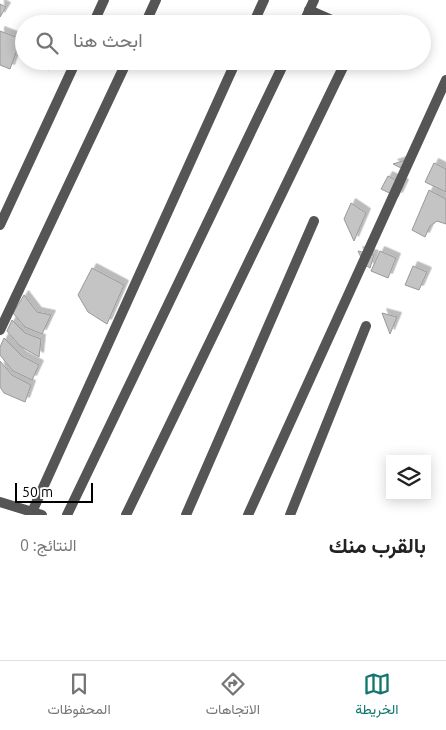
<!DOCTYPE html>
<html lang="ar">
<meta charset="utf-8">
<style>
:root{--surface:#fff;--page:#f6f6f6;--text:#222;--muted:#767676;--line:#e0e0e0;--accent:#0f766e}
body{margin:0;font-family:Ubuntu,Vazirmatn,sans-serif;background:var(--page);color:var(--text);direction:rtl}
.controls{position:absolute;right:15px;bottom:15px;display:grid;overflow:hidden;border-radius:0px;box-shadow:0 2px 12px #0003}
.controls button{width:45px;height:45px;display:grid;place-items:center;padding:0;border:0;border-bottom:1px solid var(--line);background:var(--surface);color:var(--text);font:25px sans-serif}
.scale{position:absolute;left:15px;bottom:12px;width:78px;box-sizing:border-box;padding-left:5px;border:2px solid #000;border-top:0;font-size:14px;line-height:18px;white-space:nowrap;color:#000;-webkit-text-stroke:4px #fff;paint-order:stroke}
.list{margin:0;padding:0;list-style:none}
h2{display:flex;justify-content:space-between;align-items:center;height:65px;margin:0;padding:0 20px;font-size:21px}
h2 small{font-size:16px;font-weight:400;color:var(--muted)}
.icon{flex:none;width:28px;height:28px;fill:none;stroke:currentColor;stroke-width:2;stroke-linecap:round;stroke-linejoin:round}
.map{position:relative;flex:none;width:446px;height:515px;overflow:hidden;direction:ltr}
.search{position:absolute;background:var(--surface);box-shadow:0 2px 12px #0003;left:15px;right:15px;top:15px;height:55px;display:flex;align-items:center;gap:12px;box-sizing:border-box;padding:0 18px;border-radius:28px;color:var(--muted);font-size:19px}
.sheet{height:145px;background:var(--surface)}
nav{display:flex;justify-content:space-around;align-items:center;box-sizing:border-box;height:70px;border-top:1px solid var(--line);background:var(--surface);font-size:14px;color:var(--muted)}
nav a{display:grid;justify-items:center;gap:2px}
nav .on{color:var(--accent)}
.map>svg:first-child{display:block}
.building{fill:#c4c4c4;stroke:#999;filter:url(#shadow)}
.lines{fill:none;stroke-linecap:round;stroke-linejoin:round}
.minor{stroke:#555;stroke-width:10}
</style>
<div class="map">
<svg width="446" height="515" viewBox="0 0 446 515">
<defs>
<filter id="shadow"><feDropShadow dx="4.5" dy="-4.5" stdDeviation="0" flood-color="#0004"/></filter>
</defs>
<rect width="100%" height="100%" fill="#fff"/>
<path class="building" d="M0,4l6,3 -6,10z
M0,31l21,8 -11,30 -10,-4z
M32,61h21l-4,9z
M406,160l-5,8 -8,-4z
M434,163l12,6v23l-21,-10z
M388,176l16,8 -6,13 -17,-8z
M429,190l17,9v25l-9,-3 -7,5 -5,11 -13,-7z
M351,203l15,10 -12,28 -10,-22z
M358,251l16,4 -4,13 -5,-3z
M380,251l16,7 -8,20 -17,-7z
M413,266l14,6 -8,18 -14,-5z
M92,268l32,17 -17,39 -19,-12 -10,-17z
M24,295l13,17 14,3 -9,19 -17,-7 -12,-14z
M382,313l15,4 -7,17z
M12,320l13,13 16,6 -2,18 -19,-11 -13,-15z
M4,338l18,18 17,9 -7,15 -19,-9 -13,-16v-8z
M0,361l12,14 19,10 -6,17 -21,-9 -4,-6z"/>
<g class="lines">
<path class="minor" d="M309,10l32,14
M93,24l11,-24
M145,24l11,-24
M253,24l11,-24
M303,24l11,-24
M0,225l76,-164
M0,330l127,-269
M0,502l42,13
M32,512l204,-451
M67,515l218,-454
M126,515l220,-454
M186,515l128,-294
M248,515l198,-435
M290,515l76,-189"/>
</g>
</svg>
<div class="controls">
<button><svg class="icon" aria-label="layers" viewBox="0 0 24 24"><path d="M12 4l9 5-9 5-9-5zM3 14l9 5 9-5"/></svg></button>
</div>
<div class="scale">50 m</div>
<div class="search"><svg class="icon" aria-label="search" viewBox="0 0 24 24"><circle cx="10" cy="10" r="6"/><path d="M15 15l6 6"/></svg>ابحث هنا</div>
</div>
<section class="sheet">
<h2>بالقرب منك<small>النتائج: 0</small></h2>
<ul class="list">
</ul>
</section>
<nav>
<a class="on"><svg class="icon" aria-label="map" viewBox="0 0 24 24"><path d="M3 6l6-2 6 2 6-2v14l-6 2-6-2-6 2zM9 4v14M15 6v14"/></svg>الخريطة</a>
<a><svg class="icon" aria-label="directions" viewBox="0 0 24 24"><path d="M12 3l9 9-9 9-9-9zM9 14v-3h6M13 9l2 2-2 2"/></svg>الاتجاهات</a>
<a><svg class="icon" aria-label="saved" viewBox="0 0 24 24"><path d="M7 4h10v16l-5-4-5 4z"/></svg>المحفوظات</a>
</nav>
